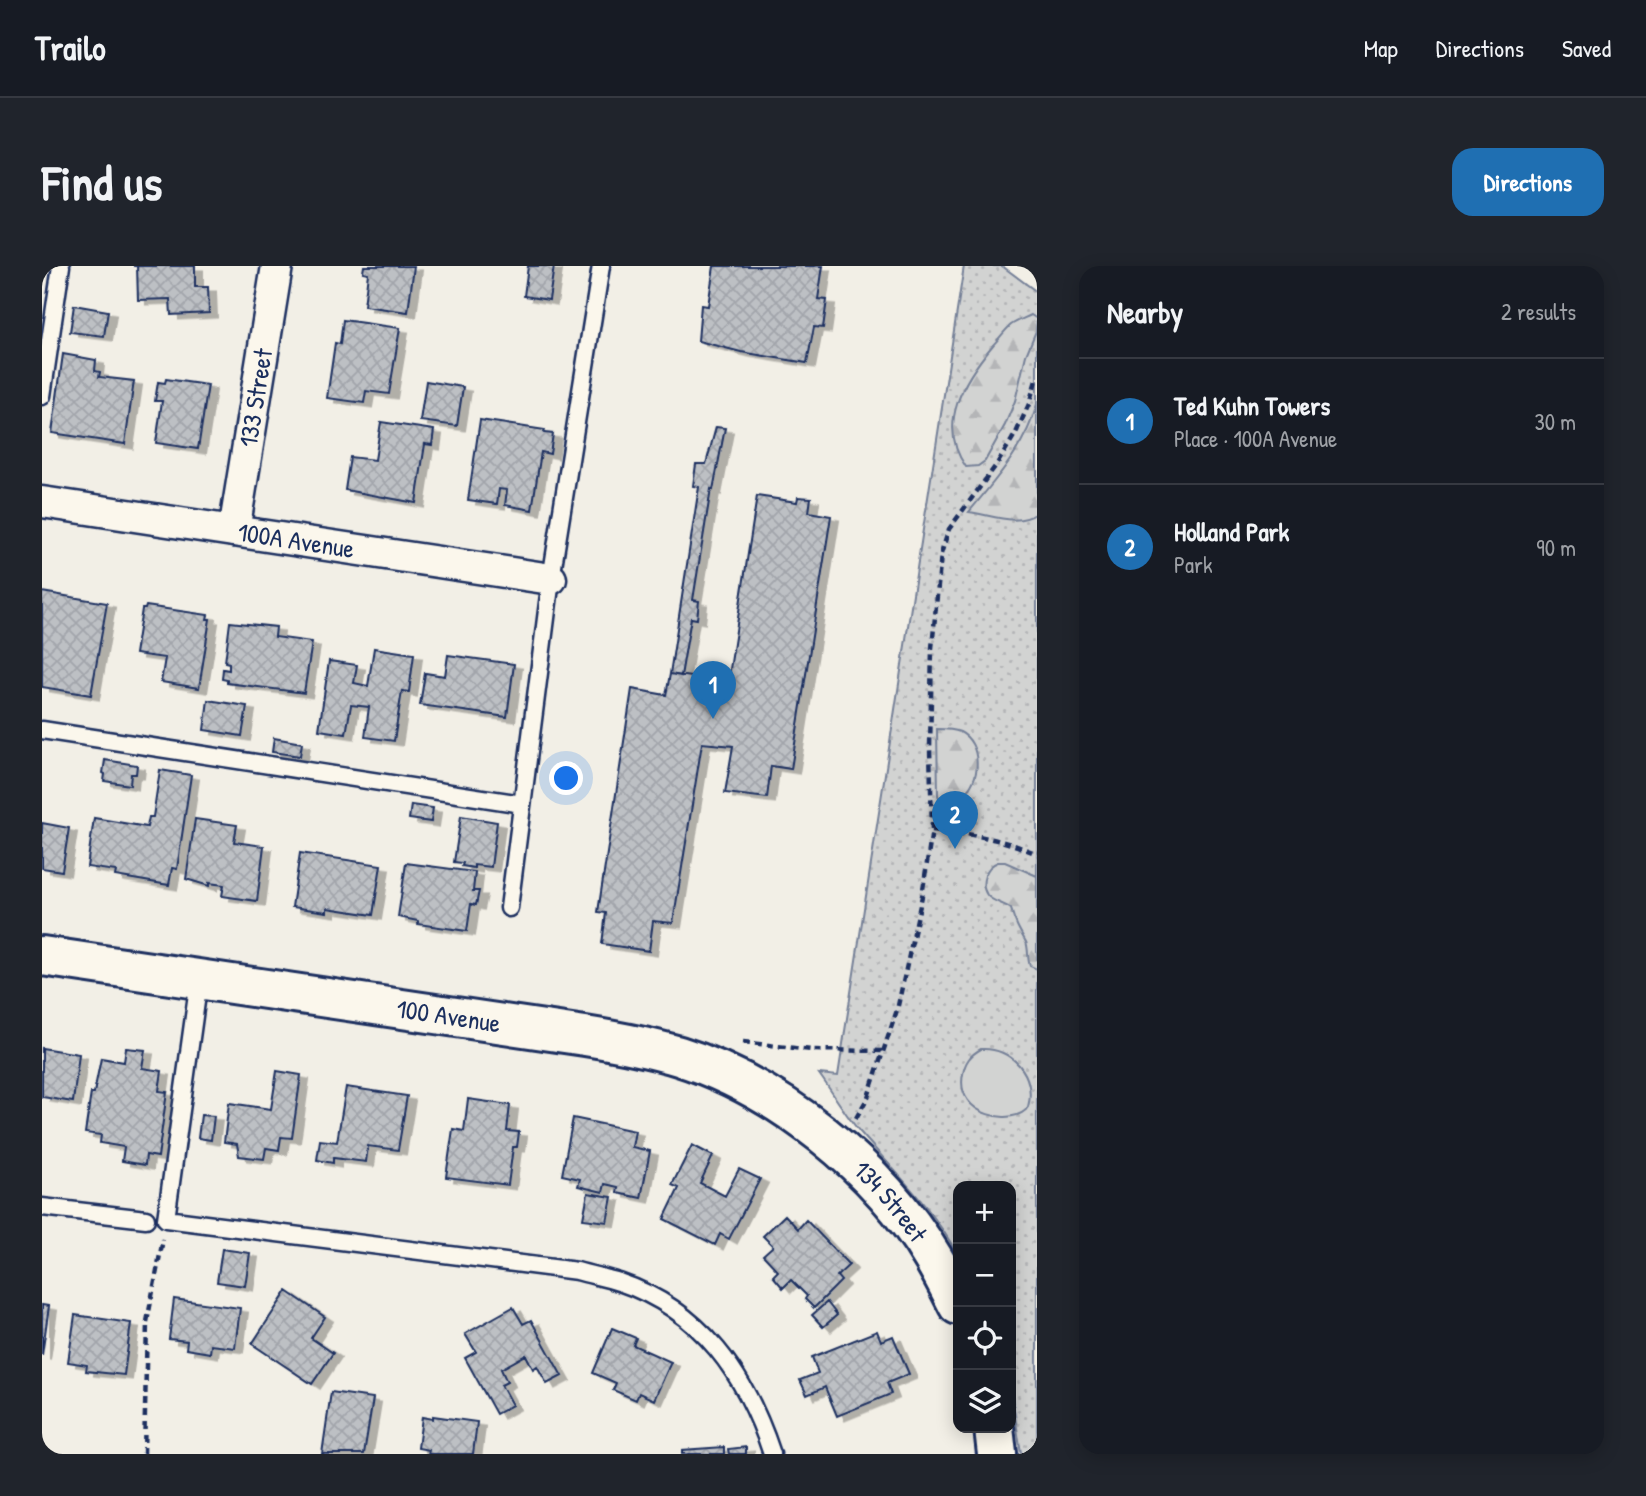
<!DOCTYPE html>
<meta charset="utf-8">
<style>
:root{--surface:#171b24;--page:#20242c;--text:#f1f3f6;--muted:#9ea1a6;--line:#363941;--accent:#1f6fb2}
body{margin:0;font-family:"Patrick Hand",sans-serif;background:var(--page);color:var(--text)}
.controls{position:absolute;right:21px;bottom:21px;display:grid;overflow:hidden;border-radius:14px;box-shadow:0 4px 18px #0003}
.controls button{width:63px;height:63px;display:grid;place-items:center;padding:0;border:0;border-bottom:2px solid var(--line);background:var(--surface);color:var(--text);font:35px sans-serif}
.you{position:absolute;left:525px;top:513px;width:24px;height:24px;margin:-18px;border:5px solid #fff;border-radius:50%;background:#1a73e8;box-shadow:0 0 0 10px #1a73e833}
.badge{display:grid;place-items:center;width:46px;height:46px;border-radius:50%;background:var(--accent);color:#fff;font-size:23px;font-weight:700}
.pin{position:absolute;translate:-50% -58px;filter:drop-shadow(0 2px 4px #0008)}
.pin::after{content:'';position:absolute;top:37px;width:24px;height:21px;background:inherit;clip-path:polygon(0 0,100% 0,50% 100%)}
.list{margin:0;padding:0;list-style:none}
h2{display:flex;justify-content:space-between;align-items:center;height:91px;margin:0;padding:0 28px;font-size:30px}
h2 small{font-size:23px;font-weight:400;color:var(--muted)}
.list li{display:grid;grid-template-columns:46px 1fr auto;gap:21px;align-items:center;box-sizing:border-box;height:126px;padding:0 28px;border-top:2px solid var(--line)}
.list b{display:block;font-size:26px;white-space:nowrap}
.list p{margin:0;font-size:23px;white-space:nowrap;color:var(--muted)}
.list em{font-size:23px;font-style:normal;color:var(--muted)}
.icon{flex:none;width:38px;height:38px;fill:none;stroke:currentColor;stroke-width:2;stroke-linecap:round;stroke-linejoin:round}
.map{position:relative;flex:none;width:995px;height:1188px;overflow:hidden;border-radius:21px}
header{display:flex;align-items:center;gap:42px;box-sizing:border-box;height:98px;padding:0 35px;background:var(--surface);border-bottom:2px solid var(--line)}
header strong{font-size:33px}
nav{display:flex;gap:38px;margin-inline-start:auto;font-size:24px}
.intro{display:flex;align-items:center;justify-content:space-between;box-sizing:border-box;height:168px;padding:0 42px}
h1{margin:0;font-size:49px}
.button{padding:18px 32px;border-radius:21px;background:var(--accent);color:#fff;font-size:24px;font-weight:700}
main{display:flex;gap:42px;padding:0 42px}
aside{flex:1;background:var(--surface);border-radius:21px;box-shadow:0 4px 18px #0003}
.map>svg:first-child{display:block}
.grass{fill:url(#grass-dots);stroke:#768198;stroke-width:2}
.forest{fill:url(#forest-firs);stroke:#768198;stroke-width:2}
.garden{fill:#d2d3d2;stroke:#768198;stroke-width:2}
.building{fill:url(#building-cross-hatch);stroke:#1b2f5e;stroke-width:2;filter:url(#shadow)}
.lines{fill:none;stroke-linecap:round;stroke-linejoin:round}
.service-casing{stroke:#1b2f5e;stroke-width:21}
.minor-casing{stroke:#1b2f5e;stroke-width:35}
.tertiary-casing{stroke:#1b2f5e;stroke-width:44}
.path{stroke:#1b2f5e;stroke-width:4.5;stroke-dasharray:7 5;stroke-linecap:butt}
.service{stroke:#fbf7ec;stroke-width:16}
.minor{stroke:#fbf7ec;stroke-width:30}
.tertiary{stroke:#fbf7ec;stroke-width:38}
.labels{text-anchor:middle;stroke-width:5;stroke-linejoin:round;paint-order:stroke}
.street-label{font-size:26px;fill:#1b2f5e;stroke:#fbf7ec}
</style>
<header>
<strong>Trailo</strong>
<nav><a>Map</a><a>Directions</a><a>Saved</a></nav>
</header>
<div class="intro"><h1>Find us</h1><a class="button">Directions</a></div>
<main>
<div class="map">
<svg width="995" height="1188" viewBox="0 0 995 1188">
<defs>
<pattern id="grass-dots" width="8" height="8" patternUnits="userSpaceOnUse" patternTransform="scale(1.75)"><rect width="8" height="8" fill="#d2d3d2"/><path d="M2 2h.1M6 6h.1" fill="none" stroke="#b4b5b7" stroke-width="1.8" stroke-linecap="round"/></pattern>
<pattern id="forest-firs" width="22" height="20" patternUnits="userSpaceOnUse" patternTransform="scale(1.75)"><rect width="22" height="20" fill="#d2d3d2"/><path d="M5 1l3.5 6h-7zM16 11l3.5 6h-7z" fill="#b4b5b7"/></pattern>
<pattern id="building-cross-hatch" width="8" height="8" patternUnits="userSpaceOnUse" patternTransform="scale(1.75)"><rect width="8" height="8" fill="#bdc0c4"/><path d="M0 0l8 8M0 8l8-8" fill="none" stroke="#a2a5ab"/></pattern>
<filter id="shadow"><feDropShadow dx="8" dy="4.5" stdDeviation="0" flood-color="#0004"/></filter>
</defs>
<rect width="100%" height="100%" fill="#f2efe6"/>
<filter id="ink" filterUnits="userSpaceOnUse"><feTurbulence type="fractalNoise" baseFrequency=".0143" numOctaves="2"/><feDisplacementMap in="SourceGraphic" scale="14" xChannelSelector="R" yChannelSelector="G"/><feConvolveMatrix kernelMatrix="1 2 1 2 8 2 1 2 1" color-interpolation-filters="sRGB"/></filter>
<g filter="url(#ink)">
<path class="grass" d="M922,0h38l35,26v1162h-16l-10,-65v-203h-53v70c-24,-47 -64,-85 -98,-124 -15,-18 -27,-39 -41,-58l19,2z"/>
<path class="forest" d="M989,49l6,4 -1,12 -10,24 -11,46 -10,24 -20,36 -7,5 -12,1c-30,-42 -2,-88 27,-122 6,-6 12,-15 18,-20 6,-4 14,-7 20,-10z
M995,138v109c-20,14 -45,2 -68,-1 27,-33 57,-66 68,-108z
M895,463c8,0 16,0 23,3 22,11 22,50 2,63 -7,4 -15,5 -22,5l-2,-5z
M956,596h7l32,14v93l-7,-3c-3,-7 -1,-17 -4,-24 -7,-12 -11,-19 -15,-33 -7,-6 -19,-7 -24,-14 -8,-12 -1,-29 11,-33z"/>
<path class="garden" d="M939,783c30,-2 56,26 47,58 -12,20 -74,10 -65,-33 2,-12 7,-19 18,-25z"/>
<path class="building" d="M91,0h62v21h13l1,26 -38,2 -1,-16 -32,1 -1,-34z
M322,0h50l-6,46 -44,-6 4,-33 -5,-1z
M486,0h26l-5,34 -25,-4z
M672,0h109l-5,33 9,1 -4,28 -9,-1 -7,36 -66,-11 -43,-11 3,-36 7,1z
M672,0h109l-5,33 9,1 -4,28 -9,-1 -7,36 -66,-11 -43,-11 3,-36 7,1z
M32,39l34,6 -4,25 -34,-4z
M301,54l57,8 -11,66 -23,-3 -2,12 -37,-5 8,-55 5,1z
M21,88l33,6 -1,11 5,1 -1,5 35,4 -9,63 -73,-11z
M124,113l42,6 -10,64 -42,-6 6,-42h-7l3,-19 7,1z
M384,115l37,6 -6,39 -37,-5z
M438,154l65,10 -1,3 9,1 -3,20 -9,-2 -9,58 -27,-5 2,-15 -8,-1 -2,15 -29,-4z
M339,156l53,8 -2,15 -7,-1 -9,59 -71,-13 5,-33 25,3z
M674,161l9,1 -12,62 -2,-1 -18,111 6,1 -2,18 -6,-1 -10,58 -11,-2 29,-187 -6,-1 3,-22h10z
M715,230l40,6 1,-5 13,1 -2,14 22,4 -40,253 -20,-3 -4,32 -42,-5 8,-47 -31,-3 -29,180 -20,-2 -4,30 -47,-7 4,-31 -8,-1 34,-223 34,6 4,-21 58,8z
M715,230l40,6 1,-5 13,1 -2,14 22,4 -40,253 -20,-3 -4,32 -42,-5 8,-47 -31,-3 -29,180 -20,-2 -4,30 -47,-7 4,-31 -8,-1 34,-223 34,6 4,-21 58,8z
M0,326l65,11 -16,92 -49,-8z
M104,340l62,9 -1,4h3l-11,69 -38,-6 4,-24 -30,-4 7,-45h3z
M188,356l46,5 -1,10 37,5 -8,51 -77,-10v-3l-5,-1 1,-10 6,1v-7l-4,-1z
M332,382l40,6 -5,38 -7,-1 -8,50 -29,-4 4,-30 -18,-2 -5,29 -27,-4 10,-69 28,4 -3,18 14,3z
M406,389l66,9 -7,53 -87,-12 5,-32 20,3z
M166,434l39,6 -5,30 -38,-6z
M232,472l28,5 -2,13 -28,-4z
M63,494l32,5 -1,9h-5l-1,11 -26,-4 1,-7 -2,-1z
M118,504l31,5 -14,94 -5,-1 -3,17 -54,-9 1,-5 -29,-4 7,-49 53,9 2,-10h4z
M369,539l22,3 -2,14 -22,-3z
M419,550l36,6 -6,45 -17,-2v3l-12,-2 1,-3 -9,-1z
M153,553l42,6 -3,17 30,4 -7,55 -35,-5 2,-11 -15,-2v3l-23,-7z
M0,557l27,5 -7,43 -20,-3z
M258,587l81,12 -8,50 -46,-7v4l-35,-5z
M364,597l69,9 -2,19h6l-3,14 -5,-1 -4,27 -49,-7v-3l-20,-4z
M0,782l37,6 -6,48 -31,-5z
M84,782l19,2 -3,18 20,3 -3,20 8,1 -9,65 -12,-2 -1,10 -23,-4 2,-14 -24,-4 1,-8 -16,-2 6,-40h3l7,-35 23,4z
M235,805l24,4 -9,63 -11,-1 -2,13 -13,-2 -2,11 -25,-3 -2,-12 -13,-2 5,-39 42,6z
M304,821l61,9 -9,54 -30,-4 -2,16 -33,-4v5l-16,-3 3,-20 17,2z
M426,833l42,6 -3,26 12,1 -2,15h-4l-5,38 -62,-8 7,-48 11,2z
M159,849l13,1 -3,24 -13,-2z
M531,852l62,13 -3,16 18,4 -9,47 -24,-5 1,-6 -13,-3 -2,8 -25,-6 2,-7 -18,-4z
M650,879l21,11 -13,27 25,13 14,-27 21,10 -31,60 -9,-5 -5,11 -51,-26 15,-31 -7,-3z
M546,927l24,4 -5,25 -24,-3z
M743,949l13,14 8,-9 43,45 -12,11 4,5 -27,27 -9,-9 2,-3 -16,-16 -8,8 -10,-12 5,-5 -15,-16 10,-9 -10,-10z
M180,983l28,4 -5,33 -28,-4z
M245,1025l38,26 -14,21 22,15 -21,31 -60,-40z
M132,1033l66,9 -5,40 -24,-3 -1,8 -24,-4 1,-8 -18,-2z
M785,1036l10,13 -14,12 -11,-12z
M0,1039l7,1 -7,49z
M471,1041l10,17 8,-4 31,56 -15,8 -10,-18 -4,3 -7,-14 -25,14 6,13 -6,3 11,20 -16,9 -31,-56 11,-6 -11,-18z
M33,1049l56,8 -7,52 -38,-4 1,-6 -19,-3z
M570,1062l24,10 -3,7 38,17 -17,38 -15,-7 -3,7 -23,-10 3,-7 -23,-10z
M835,1065l4,10 12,-5 16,38 -22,9 4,11 -54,22 -12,-29 -18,8 -7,-15 18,-7 -6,-16z
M289,1126l42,6 -9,56h-42z
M391,1150l44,6 -4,32h-45l1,-4 -11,-2 4,-31 11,2z
M682,1181v7h-42v-4z
M704,1181v7h-17l-1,-5z"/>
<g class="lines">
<g class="service-casing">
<path id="service" d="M0,130l19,-130
M0,464l480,74
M467,642l42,-329 50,-313
M157,714l-33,239 411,52c14,4 29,7 42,11 83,28 127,93 153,172
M0,941l104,12"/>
</g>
<g class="minor-casing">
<g id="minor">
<path id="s1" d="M0,236l509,77"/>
<path id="s2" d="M192,265l43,-265"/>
</g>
</g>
<g class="tertiary-casing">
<g id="tertiary">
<path id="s3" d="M0,690l543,80c31,5 63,11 94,20 99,31 201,112 254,202 9,15 17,31 25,47"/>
<path d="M952,1162l3,26"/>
</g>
</g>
<path class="path" d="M890,564c39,4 69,8 105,24
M701,776l68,8 74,1
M814,852l12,-21 29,-87 25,-114 10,-66 -2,-82 2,-100 9,-94 8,-25 48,-65 19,-31 13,-29 8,-27
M102,1188l3,-132 16,-83"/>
<use href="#service" class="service"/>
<use href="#minor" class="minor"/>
<use href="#tertiary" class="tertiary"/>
</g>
</g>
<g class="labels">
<g class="street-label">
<text dy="9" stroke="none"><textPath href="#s2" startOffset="135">133 Street</textPath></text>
<text dy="9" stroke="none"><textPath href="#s1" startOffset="257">100A Avenue</textPath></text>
<text dy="9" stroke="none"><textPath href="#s3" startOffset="411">100 Avenue</textPath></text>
<text dy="9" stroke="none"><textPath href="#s3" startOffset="905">134 Street</textPath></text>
</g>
</g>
</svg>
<div class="controls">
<button>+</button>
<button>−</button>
<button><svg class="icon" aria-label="locate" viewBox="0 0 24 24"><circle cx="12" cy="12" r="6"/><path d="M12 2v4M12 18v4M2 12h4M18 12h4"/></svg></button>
<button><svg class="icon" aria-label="layers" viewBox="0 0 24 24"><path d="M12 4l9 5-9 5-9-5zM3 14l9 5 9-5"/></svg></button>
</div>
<div class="you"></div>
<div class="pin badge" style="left:671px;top:453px">1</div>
<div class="pin badge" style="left:913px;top:583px">2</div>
</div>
<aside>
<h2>Nearby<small>2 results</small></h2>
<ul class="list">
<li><span class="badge">1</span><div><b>Ted Kuhn Towers</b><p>Place · 100A Avenue</p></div><em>30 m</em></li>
<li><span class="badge">2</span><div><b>Holland Park</b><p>Park</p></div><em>90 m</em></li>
</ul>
</aside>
</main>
